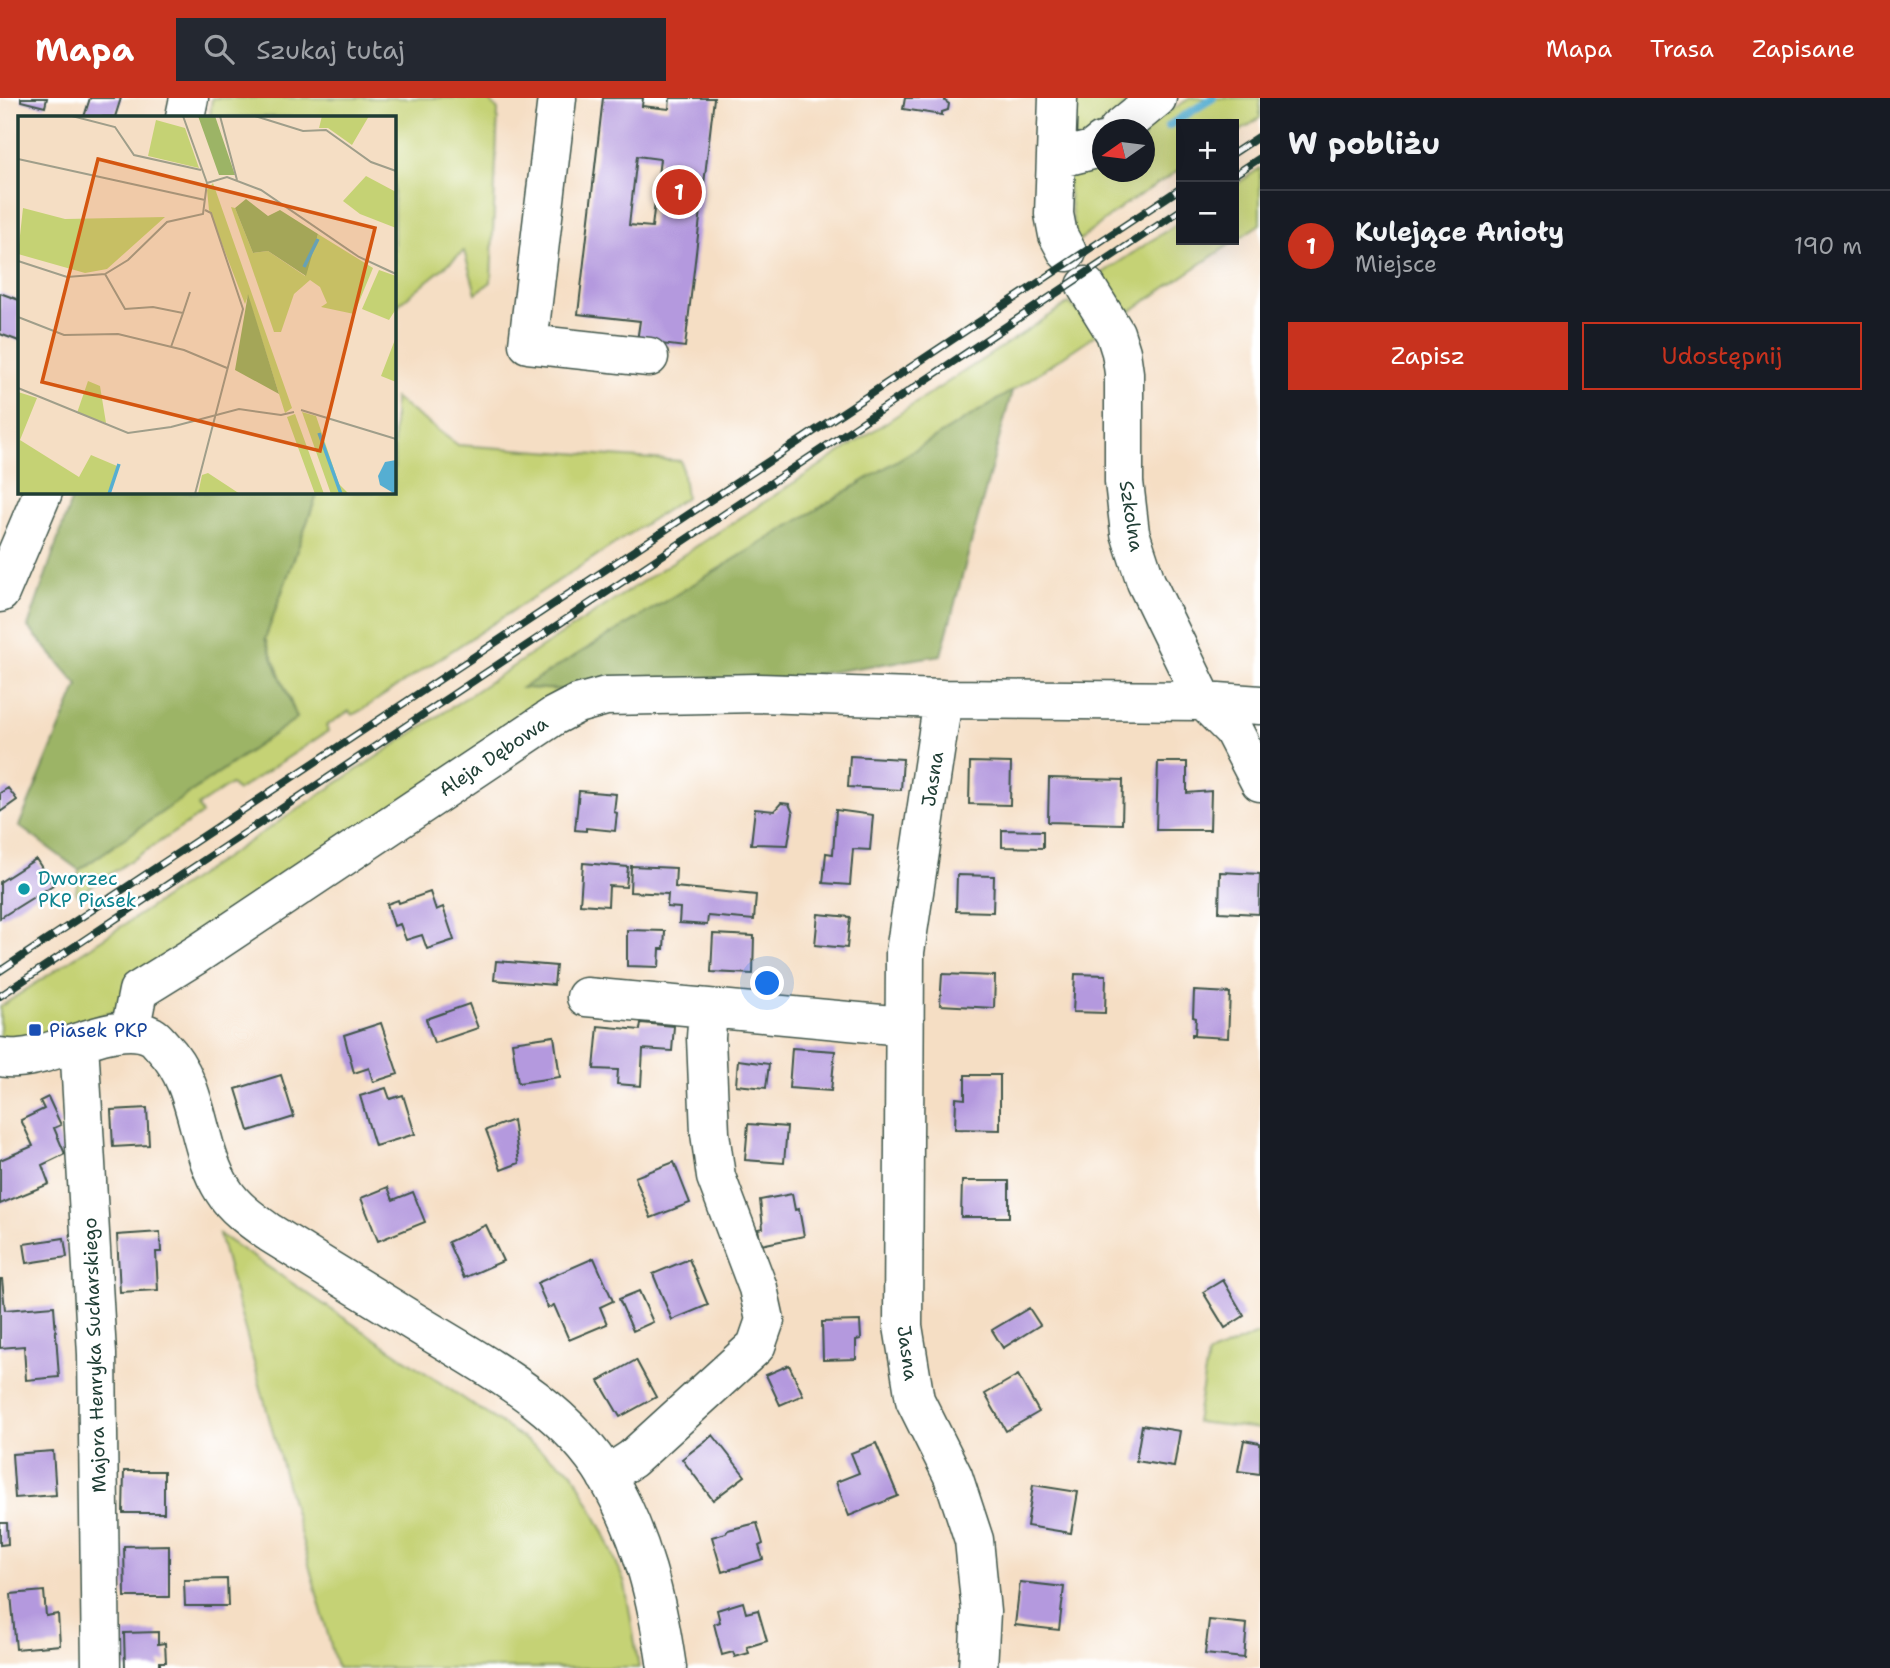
<!DOCTYPE html>
<html lang="pl">
<meta charset="utf-8">
<style>
:root{--surface:#171b24;--page:#242831;--text:#f1f3f6;--muted:#9ea1a6;--line:#363941;--accent:#c8321e}
body{margin:0;font-family:"Shantell Sans",sans-serif;background:var(--page);color:var(--text)}
.controls{position:absolute;right:21px;top:21px;display:grid;overflow:hidden;border-radius:0px;box-shadow:0 7px 28px #0002}
.controls button{width:63px;height:63px;display:grid;place-items:center;padding:0;border:0;border-bottom:2px solid var(--line);background:var(--surface);color:var(--text);font:35px sans-serif}
.compass{position:absolute;left:1092px;top:21px;width:63px;height:63px;border-radius:50%;background:var(--surface);box-shadow:0 7px 28px #0002;rotate:256deg}
.you{position:absolute;left:768px;top:886px;width:24px;height:24px;margin:-18px;border:5px solid #fff;border-radius:50%;background:#1a73e8;box-shadow:0 0 0 10px #1a73e833}
.badge{display:grid;place-items:center;width:46px;height:46px;border-radius:50%;background:var(--accent);color:#fff;font-size:23px;font-weight:700}
.pin{position:absolute;translate:-50% -50%;border:4px solid #fff;box-shadow:0 2px 7px #0006}
.list{margin:0;padding:0;list-style:none}
h2{display:flex;justify-content:space-between;align-items:center;height:91px;margin:0;padding:0 28px;font-size:30px}
h2 small{font-size:23px;font-weight:400;color:var(--muted)}
.list li{display:grid;grid-template-columns:46px 1fr auto;gap:21px;align-items:center;box-sizing:border-box;height:112px;padding:0 28px;border-top:2px solid var(--line)}
.list b{display:block;font-size:26px;white-space:nowrap}
.list p{margin:0;font-size:23px;white-space:nowrap;color:var(--muted)}
.list em{font-size:23px;font-style:normal;color:var(--muted)}
.actions{display:flex;gap:14px;padding:21px 28px}
.actions a{flex:1;padding:16px 0;border:2px solid var(--accent);border-radius:0px;text-align:center;font-size:24px;color:var(--accent)}
.actions .main{background:var(--accent);color:#fff}
.icon{flex:none;width:38px;height:38px;fill:none;stroke:currentColor;stroke-width:2;stroke-linecap:round;stroke-linejoin:round}
.map{position:relative;flex:none;width:1260px;height:1570px;overflow:hidden}
header{display:flex;align-items:center;gap:42px;box-sizing:border-box;height:98px;padding:0 35px;background:var(--accent);color:#fff}
header strong{font-size:33px}
nav{display:flex;gap:38px;margin-inline-start:auto;font-size:24px}
.search{width:490px;height:63px;background:var(--page);display:flex;align-items:center;gap:18px;box-sizing:border-box;padding:0 24px;border-radius:0px;color:var(--muted);font-size:26px}
main{display:flex}
aside{flex:1;background:var(--surface)}
.map>svg:first-child{display:block}
.green{fill:#c5d274;stroke:#728854;stroke-width:2}
.forest{fill:#9cb466;stroke:#5e784d;stroke-width:2}
.lines{fill:none;stroke-linecap:round;stroke-linejoin:round}
.stream{stroke:#55aed2;stroke-width:8}
.building{fill:#b499de;fill-rule:evenodd}
.minor-casing{stroke:#3f554a;stroke-width:41}
.minor{stroke:#fff;stroke-width:38}
.rail-casing{stroke:#1f3d34;stroke-width:8}
.rail{stroke:#fff;stroke-width:5;stroke-dasharray:16;stroke-linecap:butt}
.culture-dot{fill:#0f9aa8;stroke:#fff;stroke-width:2.5}
.transit-dot{fill:#1a4fb4;stroke:#fff;stroke-width:2.5}
.labels{text-anchor:middle;stroke-width:5;stroke-linejoin:round;paint-order:stroke}
.street-label{font-size:19px;fill:#1f3d34;stroke:#fff}
.culture-label{font-size:19px;fill:#0d838f;stroke:#fff;text-anchor:start}
.transit-label{font-size:19px;fill:#164399;stroke:#fff;text-anchor:start}
.inset-river{fill:none;stroke:#55aed2;stroke-width:3.5}
.inset-road{fill:none;stroke:#9f9e8a;stroke-width:2}
.view{fill:#d45610;fill-opacity:0.15;stroke:#d45610;stroke-width:3.5}
.inset-edge{fill:none;stroke:#1f3d34;stroke-width:3.5}
</style>
<header>
<strong>Mapa</strong>
<div class="search"><svg class="icon" aria-label="search" viewBox="0 0 24 24"><circle cx="10" cy="10" r="6"/><path d="M15 15l6 6"/></svg>Szukaj tutaj</div>
<nav><a>Mapa</a><a>Trasa</a><a>Zapisane</a></nav>
</header>
<main>
<div class="map">
<svg width="1260" height="1570" viewBox="0 0 1260 1570">
<rect width="100%" height="100%" fill="#fff"/>
<filter id="ink" filterUnits="userSpaceOnUse"><feTurbulence type="fractalNoise" baseFrequency=".0143" numOctaves="2"/><feDisplacementMap in="SourceGraphic" scale="14" xChannelSelector="R" yChannelSelector="G"/><feConvolveMatrix kernelMatrix="1 2 1 2 8 2 1 2 1" color-interpolation-filters="sRGB"/></filter>
<filter id="wash" filterUnits="userSpaceOnUse"><feTurbulence type="fractalNoise" baseFrequency=".00686" numOctaves="4" result="noise"/><feDisplacementMap in="SourceGraphic" scale="28" xChannelSelector="R" yChannelSelector="G"/><feGaussianBlur stdDeviation="1.57" result="paint"/><feColorMatrix in="noise" values="0 0 0 0 0 0 0 0 0 0 0 0 0 0 0 0 0 1.4 0 .05"/><feComposite in="paint" operator="in"/></filter>
<g filter="url(#wash)">
<rect width="100%" height="100%" fill="#f5dec4"/>
<path class="green" d="M212,0h275l11,12 -7,172 -15,11 -12,-42 -70,57v-191h-184z
M1071,0h64l-43,38 -18,5z
M1190,0h70v20l-26,17v-11h-53v45l-57,36 -48,38 -10,-70 36,-17v16h42v-42l-1,-1z
M1260,70v56l-138,93 -24,-41 83,-55v19h53v-54z
M1069,205l32,28 -89,60 -489,297 57,3 -456,317 -104,34 -20,-5v-30l530,-352z
M394,300l64,47 223,16 5,36 -326,214 -8,4 -3,-4 -23,15 2,5 -91,60 -6,-7 -33,22 4,8 -124,81 -2,-3 3,-22 218,-152 -32,-79 53,-147h76z
M219,1136l354,238 33,65 19,47 14,84h-302z
M1260,1235v96l-64,-7 12,-67z"/>
<path class="forest" d="M1012,293l-71,264 -183,28 -158,8 -78,-3z
M74,394h244l-53,147 32,79 -218,152 -60,-44 59,-141 -50,-58z"/>
<g class="lines">
<path class="stream" d="M1168,28l45,-28"/>
</g>
<g id="blocks">
<path class="building" d="M21,0h26l-2,9 -24,-6z
M90,0h31l-6,19h-31z
M603,0h40l-1,8 27,3 1,-11h44l-29,249 -48,-6 3,-20 -62,-7zM637,58l23,3 -8,68 -23,-2z
M905,0h40v3l4,3 -1,6 -6,2v3l-39,-6z
M0,195l19,7v41l-19,-7z
M850,658l53,3 -2,31 -53,-3z
M970,664l41,1 -1,42 -41,-1z
M1158,664h29v31l24,-2 -1,39h-54z
M1049,680l74,2 -1,44 -74,-2z
M8,690l9,12 -17,12v-19z
M579,693l37,3 -2,18 3,1 -2,18 -29,-3v3l-11,-1z
M781,705l8,1 4,9 -5,32 -37,-1 4,-35 19,2z
M836,712l37,5 -3,35 -17,-1 -3,36 -27,-2 3,-30 7,1z
M1002,732l41,1v17l-41,-1z
M36,761l17,26 -53,33v-36z
M583,765l45,4 -2,20 -17,-1 -1,20 -28,-2z
M631,768l45,2 -1,19 81,8 -2,25 -46,-4 -1,9 -28,-2 1,-15 -13,-1 1,-13 -38,-2z
M1220,774l40,2 -1,40 -40,-2z
M957,777l37,1 -1,36 -37,-1z
M430,794l6,18 7,-3 11,33 -27,9 -5,-14 -16,5 -6,-16 -6,2 -7,-22 11,-4 1,3z
M818,816l32,3 -3,31 -32,-3z
M627,832l38,1 -1,18h-4l-1,18 -32,-1z
M713,836l41,2 -1,38 -42,-2z
M496,863l60,5 -2,19 -60,-5z
M942,876l53,2 -1,32 -54,-3z
M1075,876l31,1 -1,38 -32,-1z
M1194,893l36,2 -2,45 -36,-2v-2h3l1,-16 -3,-1z
M469,906l9,24 -44,15 -8,-24z
M381,925l17,51 -25,8 -4,-14 -15,5 -10,-38z
M641,925l33,3 -2,25 -29,-2 -2,37 -24,-2 1,-14 -24,-1 4,-43 42,4z
M554,938l6,41 -42,6 -6,-41z
M792,950l43,3 -4,40 -42,-3z
M738,962l31,4 -3,24 -30,-3z
M281,977l13,42 -45,14 -13,-42z
M965,977h35v55l-45,-1 1,-31 9,1z
M386,990l4,11 13,-4 12,39 -40,12 -15,-50z
M48,999l13,28 -7,3 11,26 -23,11 7,19 -49,20v-44l33,-14 -12,-26 23,-11 -4,-8z
M147,1010l2,37 -36,2 -2,-37z
M513,1022l6,43 -18,7 -15,-40z
M748,1026l39,3 -3,36 -39,-3z
M674,1064l16,41 -39,15 -16,-41z
M962,1083h47v36h-48z
M388,1089l5,13 20,-8 12,30 -47,19 -17,-43z
M792,1096l3,16 4,-1 5,27 -43,9 -3,-16 5,-1 -3,-28z
M486,1127l17,36 -39,17 -16,-36z
M160,1134l1,20h-5l2,38 -38,2 -3,-57z
M64,1140l3,19 -40,6 -3,-19z
M594,1160l19,43 -13,6 7,17 -38,16 -15,-35 -6,3 -11,-25z
M689,1161l19,46 -36,15 -19,-46z
M0,1181h2l3,31 49,-4 5,71 -33,3 -2,-34 -24,2z
M1223,1182l21,36 -19,12 -22,-36z
M639,1193l14,31 -20,9 -14,-32z
M1029,1210l11,17 -37,23 -11,-18z
M860,1223l1,18 -5,1v19l-33,1 -1,-38z
M636,1262l20,37 -36,20 -21,-36z
M789,1267l14,30 -23,10 -14,-30z
M1018,1277l21,37 -33,19 -21,-37z
M1142,1327l38,6 -6,36 -38,-6z
M713,1337l32,41 -32,24 -31,-41z
M1244,1342l16,3v31l-22,-3z
M876,1345l22,53 -49,20 -13,-34 23,-9 -8,-20z
M53,1353l3,44 -41,3 -3,-44z
M124,1373h40v42h-41z
M1033,1387l45,7 -7,41 -44,-7z
M0,1425h7l1,21 -8,1z
M757,1425l6,21 -4,2 4,13 -41,13 -10,-35 14,-4 2,-3z
M169,1447v52h-44l-1,-51z
M227,1481l1,27h-43l-1,-26z
M1020,1484l44,5 -5,43 -44,-5z
M44,1493l2,25 12,-2 2,31 -44,4 -5,-55z
M743,1504l3,11 12,-3 9,31 -20,6 2,6 -14,4 -2,-5 -11,3 -8,-31 6,-2 -3,-12z
M1209,1522l38,4 -3,34 -39,-4z
M158,1534v12l7,-1 1,19h-6v6h-35l-1,-35z"/>
</g>
</g>
<g filter="url(#ink)">
<use href="#blocks" fill-opacity="0" stroke="#3f554a" stroke-width="2"/>
<g class="lines">
<g class="minor-casing">
<path id="minor" d="M557,0l-29,246 121,13
M1058,0l-4,116 4,21 9,17
M185,19l4,-19
M1118,32l39,-32
M1056,61l36,-9 10,-8
M1086,188l29,47 6,19 3,21v109l6,51 16,49 58,119 29,29 27,52
M0,495l43,-101
M943,601l-38,253 -2,374 12,74 38,76 21,64 7,72 -3,56
M586,899l122,11
M130,933l8,-40 58,-36 358,-239 23,-12 29,-8 153,-3 184,6 261,2 56,4
M79,944l18,312 4,314
M0,959c43,10 114,-42 152,-21 4,2 8,8 11,11 38,39 32,99 60,143 11,18 30,31 47,43 51,32 102,63 154,95 66,40 142,80 183,149 36,61 50,122 60,191
M606,1378l26,-17 124,-113 9,-26 -7,-32 -42,-111 -6,-44 -4,-95 2,-30 195,18"/>
</g>
<use href="#minor" class="minor"/>
<g class="rail-casing">
<path id="rail" d="M1234,55l26,-17
M1234,77l26,-17
M0,873l1181,-783
M0,898l1181,-786"/>
</g>
<use href="#rail" class="rail"/>
</g>
</g>
<circle class="culture-dot" cx="24" cy="791" r="7"/>
<rect class="transit-dot" x="28" y="925" width="14" height="14" rx="3.5"/>
<g class="labels">
<g class="street-label">
<text transform="translate(1132 418) rotate(81)" y="7">Szkolna</text>
<text transform="translate(493 658) rotate(-34)" y="7">Aleja Dębowa</text>
<text transform="translate(932 681) rotate(-81)" y="7">Jasna</text>
<text transform="translate(908 1255) rotate(82)" y="7">Jasna</text>
<text transform="translate(94 1257) rotate(-92)" y="7">Majora Henryka Sucharskiego</text>
</g>
<g class="culture-label">
<text x="38" y="787">Dworzec<tspan x="38" dy="22">PKP Piasek</tspan></text>
</g>
<g class="transit-label">
<text x="49" y="939">Piasek PKP</text>
</g>
</g>
<g transform="translate(18 18)">
<rect width="378" height="378" fill="#f5dec4"/>
<path d="M304,0h47l-17,29 -24,-17h-9zM138,4l29,8 14,40 -51,-12zM348,60l30,16v36l-36,-14 -17,-13zM195,67l79,225 -7,5 -37,-117 -3,8 -36,-94 -2,-20zM213,91l4,1 18,45 15,-2 37,25 13,-42 55,34 -19,46 -33,-7 6,-4 -7,-16 -10,-7 -16,14 -13,38h-7zM5,92l42,11 100,-2 -58,52 -22,4 -67,-19zM361,154l17,6v33l-7,11 -27,-11zM378,221v45l-15,-6zM70,265l12,5 6,37 -29,-10zM0,276l19,6 -17,42 59,37 12,-22 26,11 -9,28h-90zM284,296l14,4 23,68 10,10h-18zM277,298l29,80h-9l-28,-77zM190,357l32,21h-42l4,-19z" fill="#c5d274"/>
<path d="M180,0h17l20,59h-16zM228,83l22,17 12,-6 38,24 -12,42 -38,-25 -15,2 -18,-45zM230,178l31,100 -44,-24z" fill="#9cb466"/>
<path d="M378,344v34h-1l-15,-9 -2,-9 7,-14z" fill="#55aed2"/>
<path class="inset-river" d="M286,151l14,-28M301,317l22,61M91,378l10,-30"/>
<path class="inset-road" d="M54,0l43,11 19,28 67,15M165,0l24,67M202,0l17,64M237,0l48,15 23,-1 45,32 25,9M0,43l187,41M189,67l20,-6 34,13 98,67 37,17M0,145l49,16 38,-3 23,-14 39,-38 36,-8 4,-31M87,158l20,35 28,-2 30,6 -12,34M165,197l7,-21M0,201l46,18 54,-1 66,16 43,18M0,272l110,45 43,-6 68,-18 42,6 13,-3M283,294l95,29M177,378l48,-185 -32,-96 -6,-3"/>
<path class="view" d="M80,43l277,69 -55,223 -278,-69z"/>
<rect width="378" height="378" class="inset-edge"/>
</g>
</svg>
<div class="controls">
<button>+</button>
<button>−</button>
</div>
<svg class="compass" viewBox="-18 -18 36 36"><path d="M0-13l5 13h-10z" fill="#e53935"/><path d="M0 13l5-13h-10z" fill="#9ea1a6"/></svg>
<div class="you"></div>
<div class="pin badge" style="left:679px;top:94px">1</div>
</div>
<aside>
<h2>W pobliżu<small></small></h2>
<ul class="list">
<li><span class="badge">1</span><div><b>Kulejące Anioły</b><p>Miejsce</p></div><em>190 m</em></li>
</ul>
<div class="actions"><a class="main">Zapisz</a><a>Udostępnij</a></div>
</aside>
</main>
